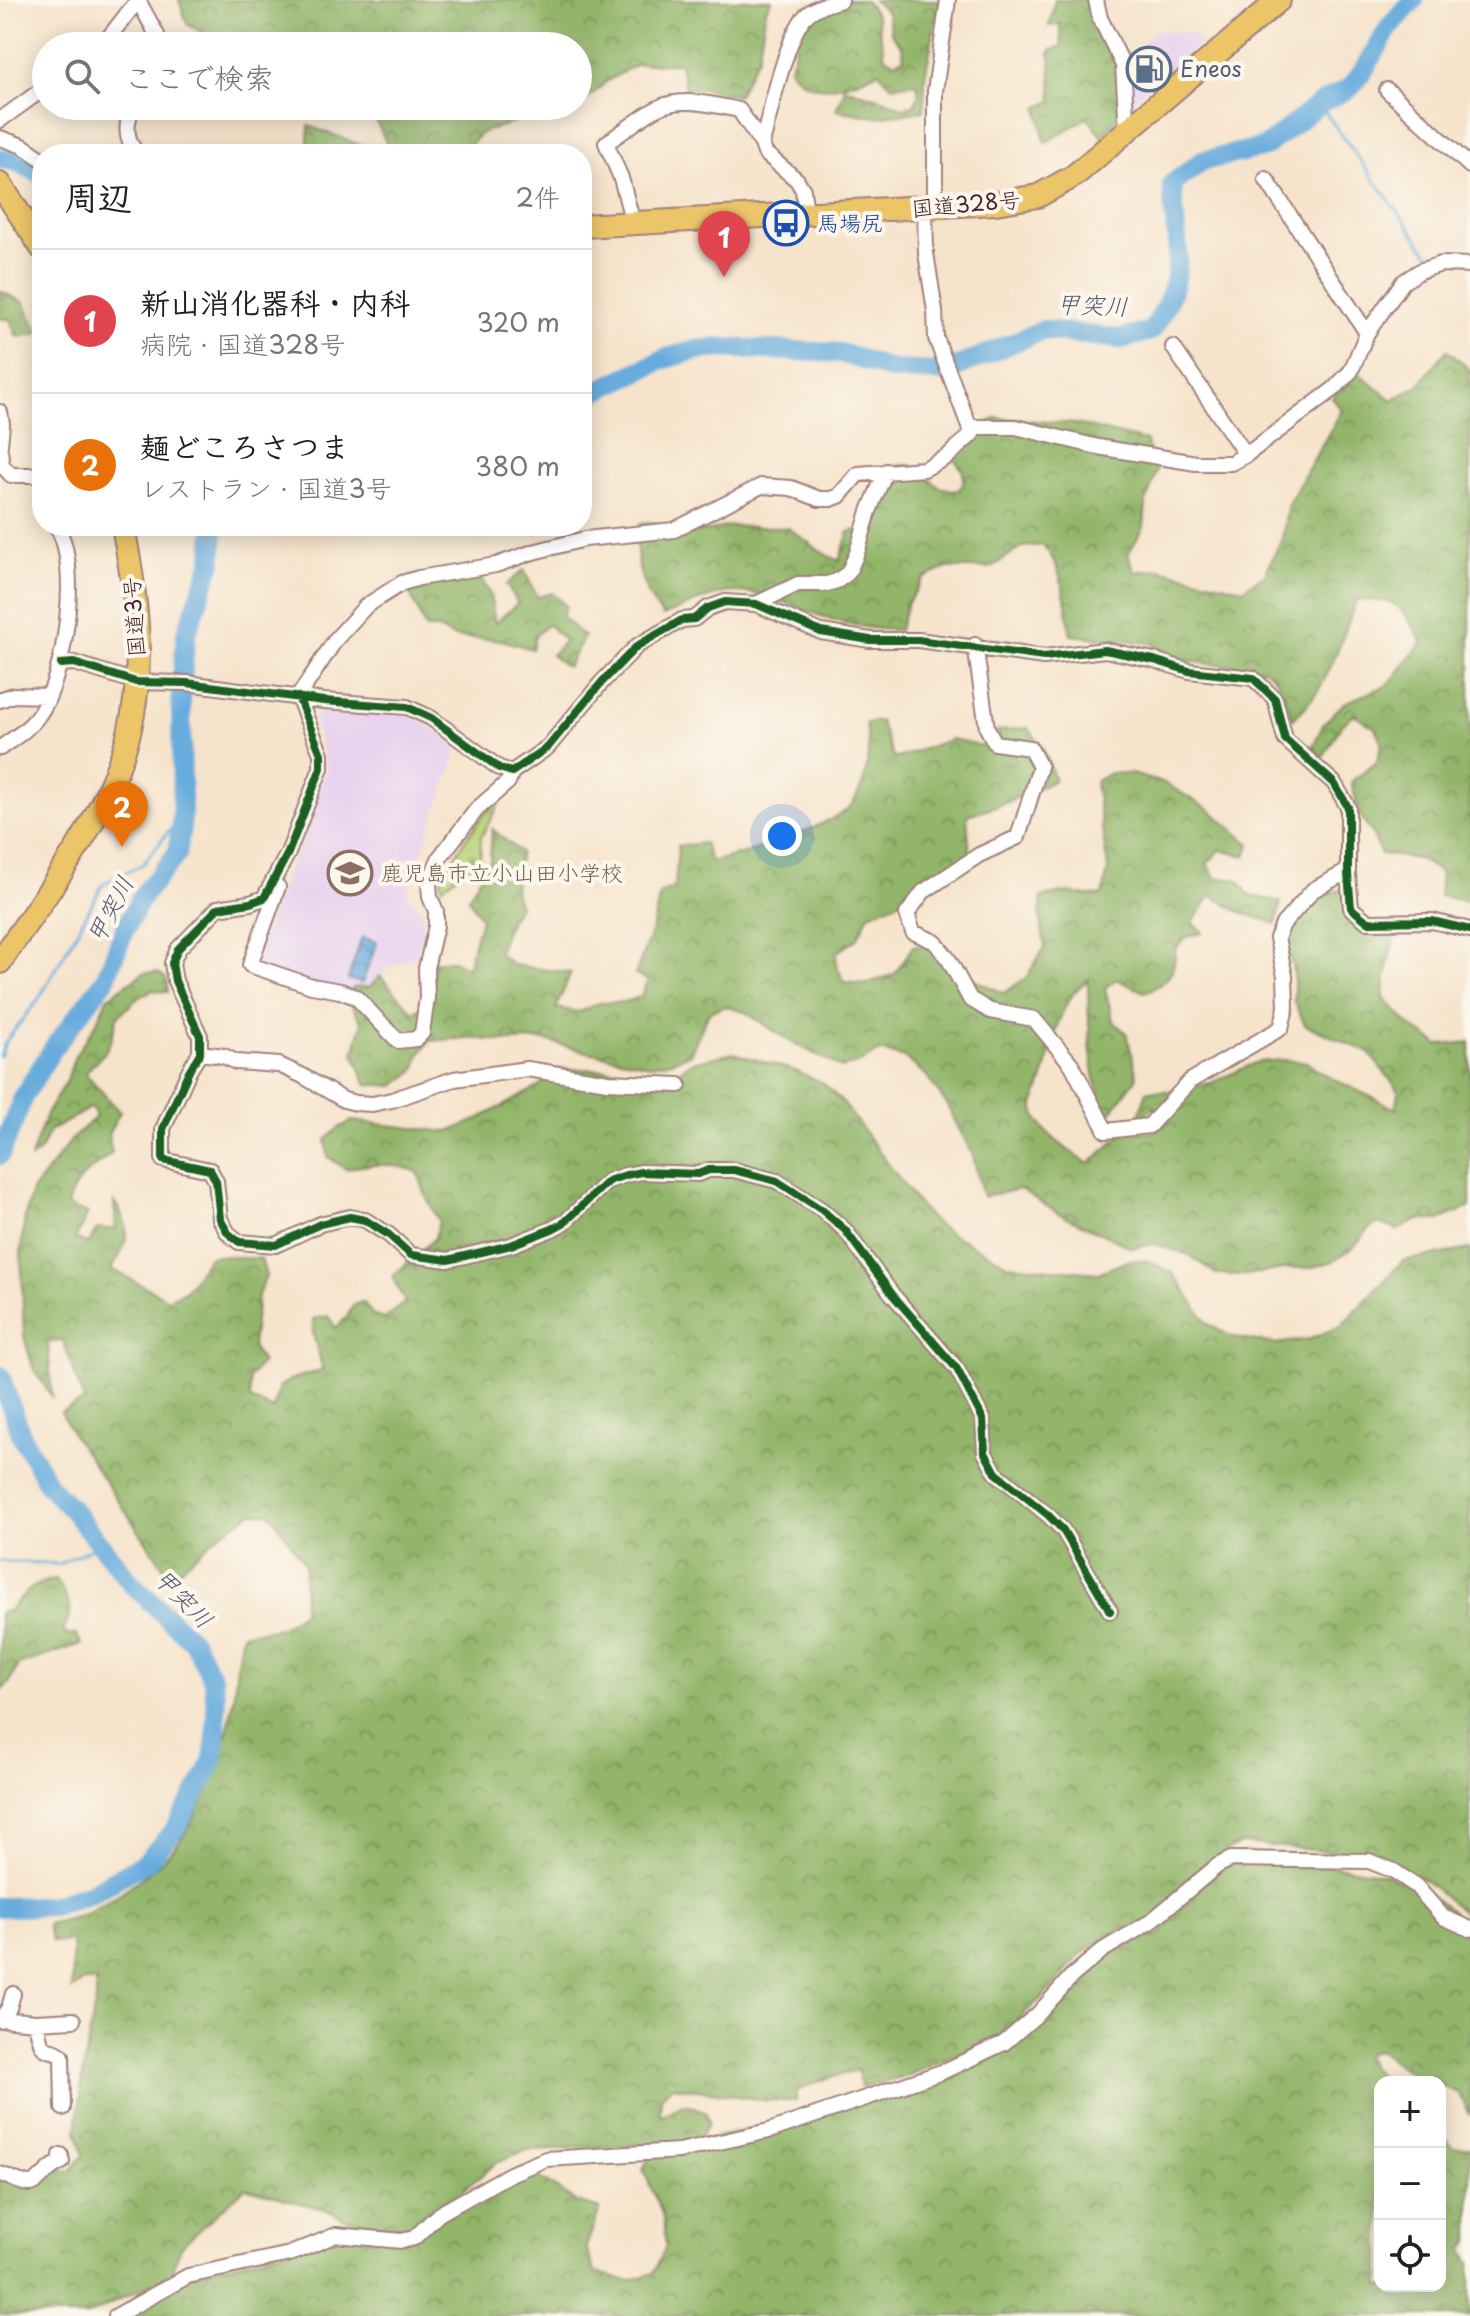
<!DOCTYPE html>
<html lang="ja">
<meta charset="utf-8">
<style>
:root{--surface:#fff;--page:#f6f6f6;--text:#202124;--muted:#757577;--line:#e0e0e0;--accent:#0b8043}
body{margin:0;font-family:"Playpen Sans","Klee One",sans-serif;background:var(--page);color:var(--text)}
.controls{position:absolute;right:24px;bottom:24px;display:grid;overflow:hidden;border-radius:16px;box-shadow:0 4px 20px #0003}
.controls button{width:72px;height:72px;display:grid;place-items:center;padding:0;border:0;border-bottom:2px solid var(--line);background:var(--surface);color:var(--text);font:40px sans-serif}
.you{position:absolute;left:782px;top:836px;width:28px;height:28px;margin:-20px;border:6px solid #fff;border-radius:50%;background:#1a73e8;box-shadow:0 0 0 12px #1a73e833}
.badge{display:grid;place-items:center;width:52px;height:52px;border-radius:50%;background:var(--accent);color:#fff;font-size:26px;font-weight:700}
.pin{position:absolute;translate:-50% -66px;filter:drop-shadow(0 2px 4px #0008)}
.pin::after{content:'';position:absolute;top:42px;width:28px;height:24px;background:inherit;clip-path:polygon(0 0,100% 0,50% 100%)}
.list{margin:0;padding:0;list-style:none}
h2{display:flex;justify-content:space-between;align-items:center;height:104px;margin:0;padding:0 32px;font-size:34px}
h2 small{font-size:26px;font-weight:400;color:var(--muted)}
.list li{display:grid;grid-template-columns:52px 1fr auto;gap:24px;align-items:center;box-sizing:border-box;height:144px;padding:0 32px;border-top:2px solid var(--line)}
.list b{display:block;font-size:30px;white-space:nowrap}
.list p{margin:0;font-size:26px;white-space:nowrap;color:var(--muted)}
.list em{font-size:26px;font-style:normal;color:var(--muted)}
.icon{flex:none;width:44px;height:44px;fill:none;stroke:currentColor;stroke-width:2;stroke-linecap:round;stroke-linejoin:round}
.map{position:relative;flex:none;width:1470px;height:2316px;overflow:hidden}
.search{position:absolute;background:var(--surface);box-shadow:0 4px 20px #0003;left:32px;top:32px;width:560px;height:88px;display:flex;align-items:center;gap:20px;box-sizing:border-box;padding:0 28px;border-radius:44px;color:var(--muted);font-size:30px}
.panel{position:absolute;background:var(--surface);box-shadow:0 4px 20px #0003;left:32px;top:144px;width:560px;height:392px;border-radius:32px}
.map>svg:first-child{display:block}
.built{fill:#e8d2ee}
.forest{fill:url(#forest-crowns);stroke:#6e6a4a;stroke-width:2}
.cemetery{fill:url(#cemetery-stones);stroke:#827952;stroke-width:2}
.water{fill:url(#water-waves);stroke:#596684;stroke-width:2}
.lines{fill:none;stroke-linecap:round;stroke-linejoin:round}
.stream{stroke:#68acdd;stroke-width:3}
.river{stroke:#68acdd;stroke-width:20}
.minor-casing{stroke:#a0817b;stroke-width:18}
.highway-casing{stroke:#a0817b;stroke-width:26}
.minor{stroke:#fff;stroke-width:14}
.highway{stroke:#ecc569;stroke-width:22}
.cycleway-casing{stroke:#fbf7ec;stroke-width:13}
.cycleway{stroke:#1b5e20;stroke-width:8}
.labels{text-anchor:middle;stroke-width:8;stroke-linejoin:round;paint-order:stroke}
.service-label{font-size:22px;fill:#4e5e75;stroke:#fbf7ec;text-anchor:start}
.street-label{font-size:22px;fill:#4a1f2b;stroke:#fbf7ec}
.transit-label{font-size:22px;fill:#164399;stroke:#fbf7ec;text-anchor:start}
.education-label{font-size:22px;fill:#785e54;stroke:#fbf7ec;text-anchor:start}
.water-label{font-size:24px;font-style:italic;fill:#565772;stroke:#fbf7ec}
</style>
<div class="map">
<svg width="1470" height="2316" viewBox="0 0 1470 2316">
<defs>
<pattern id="forest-crowns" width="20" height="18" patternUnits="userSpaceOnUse" patternTransform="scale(2)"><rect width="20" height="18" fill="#92b569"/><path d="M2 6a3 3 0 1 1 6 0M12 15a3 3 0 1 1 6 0" fill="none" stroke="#799357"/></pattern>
<pattern id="cemetery-stones" width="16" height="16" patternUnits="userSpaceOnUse" patternTransform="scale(2)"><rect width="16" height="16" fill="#b9d379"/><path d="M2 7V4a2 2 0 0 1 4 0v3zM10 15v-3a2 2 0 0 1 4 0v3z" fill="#a1b569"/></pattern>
<pattern id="water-waves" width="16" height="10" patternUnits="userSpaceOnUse" patternTransform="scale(2)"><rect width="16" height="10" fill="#68acdd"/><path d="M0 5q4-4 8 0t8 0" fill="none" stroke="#588bb3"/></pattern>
</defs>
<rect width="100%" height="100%" fill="#fbf7ec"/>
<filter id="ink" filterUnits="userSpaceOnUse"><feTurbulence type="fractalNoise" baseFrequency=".0125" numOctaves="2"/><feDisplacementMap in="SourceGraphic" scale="16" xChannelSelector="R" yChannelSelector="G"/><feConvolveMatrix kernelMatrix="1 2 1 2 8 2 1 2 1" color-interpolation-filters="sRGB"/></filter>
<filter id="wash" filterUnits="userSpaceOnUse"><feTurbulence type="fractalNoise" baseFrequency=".006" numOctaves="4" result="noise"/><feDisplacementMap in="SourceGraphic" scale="32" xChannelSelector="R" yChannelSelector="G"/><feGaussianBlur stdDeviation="1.8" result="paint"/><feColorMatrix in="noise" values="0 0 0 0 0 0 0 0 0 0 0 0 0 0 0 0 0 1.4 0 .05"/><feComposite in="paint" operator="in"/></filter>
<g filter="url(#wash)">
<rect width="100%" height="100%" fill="#f6e3cb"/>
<path class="built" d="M1154,31l40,2 7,10 -72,60 -4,-39z
M323,706l85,10 16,6 35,25 -52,146 16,19v25l-7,18 -26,11 -23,34 -114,-37 74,-194 -13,-51z"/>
<path class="forest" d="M179,0h593l-6,10 -8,47 -21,39 -31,-7 -21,-1 -5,-25 -43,1 -31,18 -19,17 -9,-4v-49h-351l-40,-22z
M828,0h37l11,15 9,42 9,5 10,-4 -2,-12 -11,-13 -4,-21 -14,-12h67l-15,76 -1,35 -48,6 -40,-7 9,-22c19,7 40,9 56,20l13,-3 5,-11 -2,-11 -25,3 -14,-15c-26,14 -69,30 -88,-3l13,-47z
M1055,0h35l6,25 15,18 9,29 -1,43 -17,23 -14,-21 -43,26 -7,-35 14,-7 -2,-50 12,-5 -2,-22 -11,2z
M340,106h192l-1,5c-5,4 -11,9 -17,11 -28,12 -31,1 -49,32h-73l-17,-35z
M309,126l55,20 8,8h-65z
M0,291l24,11 15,31 -22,4 -7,-18h-10z
M1447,350l23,20v532l-31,-6 2,-23 -22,-14 -38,-5 -8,-19 -13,-20 -9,-33 26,-20 5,-19 -7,-15 -21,-14 -13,12 -18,31 -11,-9 12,-25 20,-20 44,-18 34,-43c-18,-33 -25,-46 -66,-41 -16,42 -28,89 -63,118l-16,-39 -13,-11 -79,-8 -35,-18 -79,-8c-5,-29 -7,-68 -28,-90l-21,2 -32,21h-43l-23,10 -17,26 -8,26c-31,0 -58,-7 -86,-17 -27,-9 -50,-22 -79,-21 -23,1 -49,15 -71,24 -23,-27 -31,-60 -23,-93l9,-1 38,9h21l21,-5 59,2 40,28 11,5 10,-29 19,-5 22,-60 20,-3 29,23 18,4 6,-6v-15l-17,-21 7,-9 44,-22 79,6 70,17 11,29 -11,32 -2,25 -16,27 7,18 24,-3 84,20 22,-15 17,-35 6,-35 54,-94 -10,-12 25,-26 35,28 26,-14z
M524,570l13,27 15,-4 14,13 -4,11 22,20 -17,30 -16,-12 14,-14 -17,-17 -13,12 -3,13 -31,-9 -47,-3 -15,-8h-13l-19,-42 21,-6 52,-5 10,19 5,28 23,-20 -12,-18z
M880,721l14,38 58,-20 25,6 22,1 -2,-15 31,-3 14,18 13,34 -47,22 -41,13 3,40 -47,27 -19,18 -35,14 -12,25 -21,14 1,13 7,16 22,2 29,-10 18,-28 29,1 34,34 28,12 22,-15 19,-31 -5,-33 2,-17 27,-5 19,4 15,-1 5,-26 -13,-87 15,-9 21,1 33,9 45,26 41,35 -4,12 -26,-6 -13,14 9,14 22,2 12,16 31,6 -5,22 -38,-13 -27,-16 -18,27 10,11 -17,4 -11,12c1,23 -8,36 -31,43l-28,-13 -11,9 8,33 14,13 10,43 -30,41c-19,-44 -18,-90 -19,-138 -31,21 -35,65 -45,99 -3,8 -9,21 -9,29 1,21 39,46 55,56l36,-33 28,1 16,-11 -14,-13 -17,10 9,-27h23l15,-6 26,-2 46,-21 28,-2 21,2 23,15 67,32 3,-18 -31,-39 -63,-27 -11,-23v-29l-9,-33 8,-25 19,-17 31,-9 5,30 25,16 23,-7c-4,24 -12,45 -12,70l25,27 30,20 31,-3v165l-31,13h-21l-21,10 -18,-7 -10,6 -17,20 -18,12 -24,7h-19l-46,7 -29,-1 -27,-19 -34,-11 -23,4 -74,-35 -38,-24 -37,8 -10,-42 -28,-53 -19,-27 -21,-17 -25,-7 -21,12 -17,5 -49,-25 -48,-31 -21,-6 -15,6 -19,42 -21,8 -19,3 -62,-13 -44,-12 -39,1 -37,-3 -38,3 -10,13 -5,16 -21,16 -28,-2 -12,-31 8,-30 -13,-22 4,-13 17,-1 10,-11 33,36 19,-9 2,-41 19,-2 14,8 14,-50 -13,-20 22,-37 2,-32 28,23 -6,38 5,16 -9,13 -12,34 15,12 58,8 -15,35 23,4 20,-9 26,-1 16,-5 7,-17 -13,-5 17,-45 8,-36 15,-7 3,-41 26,-3 7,19c41,-10 80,-22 118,-42 7,-4 16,-7 21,-13 19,-25 21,-54 16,-84z
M157,972l9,6 2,14 -16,-2 -13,7 -22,20 -5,21 -7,14 -20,21 35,39 -12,22 4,19c-20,15 -39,27 -45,53l21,8 -13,24 13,6 9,-15h19l-2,-27c19,26 15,42 -3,67l57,30 17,-8 24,-34c23,-4 31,4 52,1l5,18 -8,19 -6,51 10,17 -13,15 1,21 23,10 6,-22 13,-8 31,-9 -10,-36v-15l15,-3 8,12 11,-11 6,-12 10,-3 11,14 11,3 20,-17 -13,-25 43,-39 4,-17 -13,-25 -8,-24c-25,-9 -46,-9 -72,-3l-18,-12 -2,-17 11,-11 15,-8 96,11 27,-11 61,-33 23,-19 56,1 34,11 21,-5 23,-14 40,-9 63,18 28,13 19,19 75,101 17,19 16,11 58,31 89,8 32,-13 18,1 25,12 34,50 25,14 43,7 35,-5 31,-13 62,-65 67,-12v669l-48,-40 -55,-23 -126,-12 -27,15 -25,21 -22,39 -26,17 -17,-8 -44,28 -32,37 -48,44 -98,42 -41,10 -3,-18 -39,11 -23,10v10h-27l-97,-15 -11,11 -1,18c27,-6 10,-19 46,-3l3,11 -15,23 -49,-1 -118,5 -28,11 -83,67 -36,-2 -32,-6 -21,-10 -82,-22 -65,59 -8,27 -86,42 -86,-1v-147l16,3 18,12 22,-15 15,3 13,-16 -7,-24 7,-66 12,-66v-17l-13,-1 -11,9v-49l-20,1 -5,-18c11,-3 24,-5 35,-9 30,-14 78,-47 97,-73 23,-32 41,-80 50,-118 7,-30 6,-60 13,-90l38,-6 23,-16 2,-48 -35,-51h-19l-34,23 -46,42 -98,-143 -12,-23 23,-11 -21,-61 -15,3 4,54 -19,-29 -9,-32 -3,-86 4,-34 7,-25 41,-53 23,-21 -4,-10c-15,7 -26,17 -42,23l-11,22 -8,6 15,-44 20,-32 9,-26 22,-34 10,-24 36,-25z
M56,1579c11,19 20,31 7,51l4,5h9l6,9 -64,21 -8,17 -10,10v-80l9,-1c14,-17 24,-28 47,-32z
M1244,1852l142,22 44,21 22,16 18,25v180l-12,-23 -18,-8v-3c-22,0 -45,-20 -62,-32l-12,4 5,14 17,14h-8v204h60v-153l12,14 18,1v93l-7,9 7,13v53h-1352l72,-41 147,-39 75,-1 112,-68 53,35 23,7 -14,38 9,25 33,9 26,-8 12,-27 -4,-33 -19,-44 9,-18 114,-25 82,-29 64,-10 74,-25 27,-18 62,-76 87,-36 41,-49z"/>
<path class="cemetery" d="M507,789l-26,48 -1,22 -38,28 -1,-6c18,-35 38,-64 66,-92z"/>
<path class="water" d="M362,937l15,5 -15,41 -14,-4z"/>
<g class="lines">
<path class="stream" d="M1319,104l109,149 14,5
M0,1056l6,-15 32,-41 18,-31 47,-85 40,-20 26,-33 13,-12
M0,1561l59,3 41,-20"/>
<path class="river" d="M0,159l15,2 27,13
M582,398l82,-39 32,-9 25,-2 120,5 52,17 52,2 98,-42 78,9 30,-8c40,-58 24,-84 21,-147l30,-23 63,-14 54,-43 31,-16 16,-21 24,-41 24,-26
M0,1155l24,-60 30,-48 51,-67 19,-49 19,-36 34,-41 5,-35 -1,-130 5,-55 26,-72 2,-36
M0,1376l22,61 27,49 24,25 59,73 62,59 19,37 3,26v31l-3,22 -7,17 -31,53 -29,33 -55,31 -40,13 -51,1"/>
</g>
</g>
<g filter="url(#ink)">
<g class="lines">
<g class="minor-casing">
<path id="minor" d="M138,0l19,35 -2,11
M1096,0l4,18 23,47 4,66
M102,46l36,-46
M1387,90l83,76
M133,106c-8,19 -8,32 4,48
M0,120l46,-33
M0,138l23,8 19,13
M762,144c8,-31 23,-101 41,-125 10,-13 24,-14 38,-19
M1266,179l101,154
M935,207v-116l13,-91
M633,223l-12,-45 -15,-35c16,-10 36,-27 52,-35 24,-12 57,-3 81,2l23,34 3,9 32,27 6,10 3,24
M1173,347l73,108
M0,412l2,12 -2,21
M969,427h47l82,20 98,16h35l15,-8 88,-66 17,-18 16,-38 36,-51 17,-11 21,-7 29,1
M0,450l2,15 9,10h31
M42,497v9
M756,604l42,-20h29l10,-3 11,-8 9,-20 12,-42 17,-40
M975,645l12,83 8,15 35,5 10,19 -22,70 -39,18 -56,37 -16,22 6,18 22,10 14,18 21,39 20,12 44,8 38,46 34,66 43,-5 41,-45 91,-53 5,-20 -1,-32 -8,-38 6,-14 30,-34 35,-19
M61,664l13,-1 62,19 51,1 137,18 83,6 24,11 68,50 13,4 36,-25 54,-65 35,-36 45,-26 12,-1 14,-11 17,-6 31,2 65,28 49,8h48l126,17 61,-7 49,10 35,11 64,7 22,21 10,40 49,44 14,24v67l3,34 17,14 64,-1 38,9
M298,697l23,57v14l-33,85 -24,45 -14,5 -32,5 -40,41 -6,14 3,18 25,55v17l-11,18 -26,58v31l47,10 6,11 4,38 8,14 11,9 37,3 44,-21 30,-7 15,3 24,15 22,20 37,5 63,-15 41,-16 13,-7 43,-41 18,-6 15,-3 57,2 11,-4h25l43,11 45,29 23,20 47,64 65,75 26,50 2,34 11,20 52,42 15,15 47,81
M298,697l38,-58 30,-33 36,-23 17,-5 77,-13 37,-13 52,-13 89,-9 87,-44 30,2 28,11h12l8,-3 19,-22 66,-5 23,-12 25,-23 -36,-96 -1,-27 -9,-58 -1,-45
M0,700l13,-5 35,1
M0,748c13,-9 29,-19 38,-32 27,-35 44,-154 18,-190
M278,887l-28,78 62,21 28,5 16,6 42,44 18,-2 6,-6 5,-35 -1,-30 10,-42v-15l-6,-14 -1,-14 11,-26 37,-48 31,-27 4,-10
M200,1053l24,3 12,6 43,3 22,10 43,25 12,3 16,1 20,-4 62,-21 73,-10 81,13 71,3
M1,2019l35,3 37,-2
M0,2020l9,-12 4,-14
M36,2022c2,7 3,21 8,26 6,4 13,2 18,8l1,52
M0,2174c9,2 22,11 31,10 8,-1 17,-18 31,-22l-1,-7
M116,2316l72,-40 102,-22 46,-19 66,6 12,-3 25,-24 71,-40 36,-15 133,-8 90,-20 173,-59 62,-29 35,-30 32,-36 32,-27 47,-28 67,-56 14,-7 138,2 25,10 22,15 27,31 27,12"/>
</g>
<g class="highway-casing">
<path id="highway" d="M0,184l42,64
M582,226l414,-23 42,-7 36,-20 205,-176
M0,962c48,-72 107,-144 129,-229 17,-69 7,-139 -6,-207"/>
</g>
<use href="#minor" class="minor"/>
<use href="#highway" class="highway"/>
<g class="cycleway-casing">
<path id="cycleway" d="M61,664l13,-1 62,19 51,1 137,18 83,6 24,11 68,50 13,4 36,-25 54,-65 35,-36 45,-26 12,-1 14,-11 17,-6 31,2 65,28 49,8h48l126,17 61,-7 49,10 35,11 64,7 22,21 10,40 49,44 14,24v67l3,34 17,14 64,-1 38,9
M298,697l23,57v14l-33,85 -24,45 -14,5 -32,5 -40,41 -6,14 3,18 25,55v17l-11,18 -26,58v31l47,10 6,11 4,38 8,14 11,9 37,3 44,-21 30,-7 15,3 24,15 22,20 37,5 63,-15 41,-16 13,-7 43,-41 18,-6 15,-3 57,2 11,-4h25l43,11 45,29 23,20 47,64 65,75 26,50 2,34 11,20 52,42 15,15 47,81"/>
</g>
<use href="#cycleway" class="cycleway"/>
</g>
</g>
<defs>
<g id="fuel-ring" transform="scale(2.3)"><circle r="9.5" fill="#fbf7ec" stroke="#5c6f8a" stroke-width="1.5"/><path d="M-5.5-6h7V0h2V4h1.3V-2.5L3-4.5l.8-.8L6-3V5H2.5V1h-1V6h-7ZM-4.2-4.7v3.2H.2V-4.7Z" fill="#5c6f8a"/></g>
<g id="bus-ring" transform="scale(2.3)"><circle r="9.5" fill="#fbf7ec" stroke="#1a4fb4" stroke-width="1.5"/><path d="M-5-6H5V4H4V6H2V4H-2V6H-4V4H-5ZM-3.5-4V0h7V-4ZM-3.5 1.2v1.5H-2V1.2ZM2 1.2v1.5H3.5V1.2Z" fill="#1a4fb4"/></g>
<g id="school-ring" transform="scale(2.3)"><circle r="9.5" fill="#fbf7ec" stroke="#8d6e63" stroke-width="1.5"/><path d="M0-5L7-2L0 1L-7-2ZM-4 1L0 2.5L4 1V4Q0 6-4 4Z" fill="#8d6e63"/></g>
</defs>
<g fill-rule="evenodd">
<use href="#fuel-ring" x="1149" y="69"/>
<use href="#bus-ring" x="786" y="223"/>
<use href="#school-ring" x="350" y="873"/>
</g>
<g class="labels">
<g class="service-label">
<text x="1180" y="77">Eneos</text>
</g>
<g class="street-label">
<text transform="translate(966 204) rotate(-5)" y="8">国道328号</text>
<text transform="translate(134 617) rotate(-94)" y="8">国道3号</text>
</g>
<g class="transit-label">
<text x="817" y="231">馬場尻</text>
</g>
<g class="education-label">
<text x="381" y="881">鹿児島市立小山田小学校</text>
</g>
<g class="water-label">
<text transform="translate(1092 306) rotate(2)" y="8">甲突川</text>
<text transform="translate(111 910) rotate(-63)" y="8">甲突川</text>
<text transform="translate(183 1599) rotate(45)" y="8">甲突川</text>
</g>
</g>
</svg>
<div class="controls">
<button>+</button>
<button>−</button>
<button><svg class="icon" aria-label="locate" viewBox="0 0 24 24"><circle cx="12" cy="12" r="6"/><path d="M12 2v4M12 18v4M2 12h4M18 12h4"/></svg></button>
</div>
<div class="you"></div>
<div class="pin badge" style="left:724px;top:277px;background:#e0444e">1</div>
<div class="pin badge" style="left:122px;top:847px;background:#e8710a">2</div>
<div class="search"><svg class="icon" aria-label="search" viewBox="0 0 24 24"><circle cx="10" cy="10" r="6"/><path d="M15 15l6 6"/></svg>ここで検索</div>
<section class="panel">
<h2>周辺<small>2件</small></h2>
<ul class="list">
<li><span class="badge" style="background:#e0444e">1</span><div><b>新山消化器科・内科</b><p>病院 · 国道328号</p></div><em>320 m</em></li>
<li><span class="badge" style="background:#e8710a">2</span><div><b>麺どころさつま</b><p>レストラン · 国道3号</p></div><em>380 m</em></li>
</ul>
</section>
</div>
